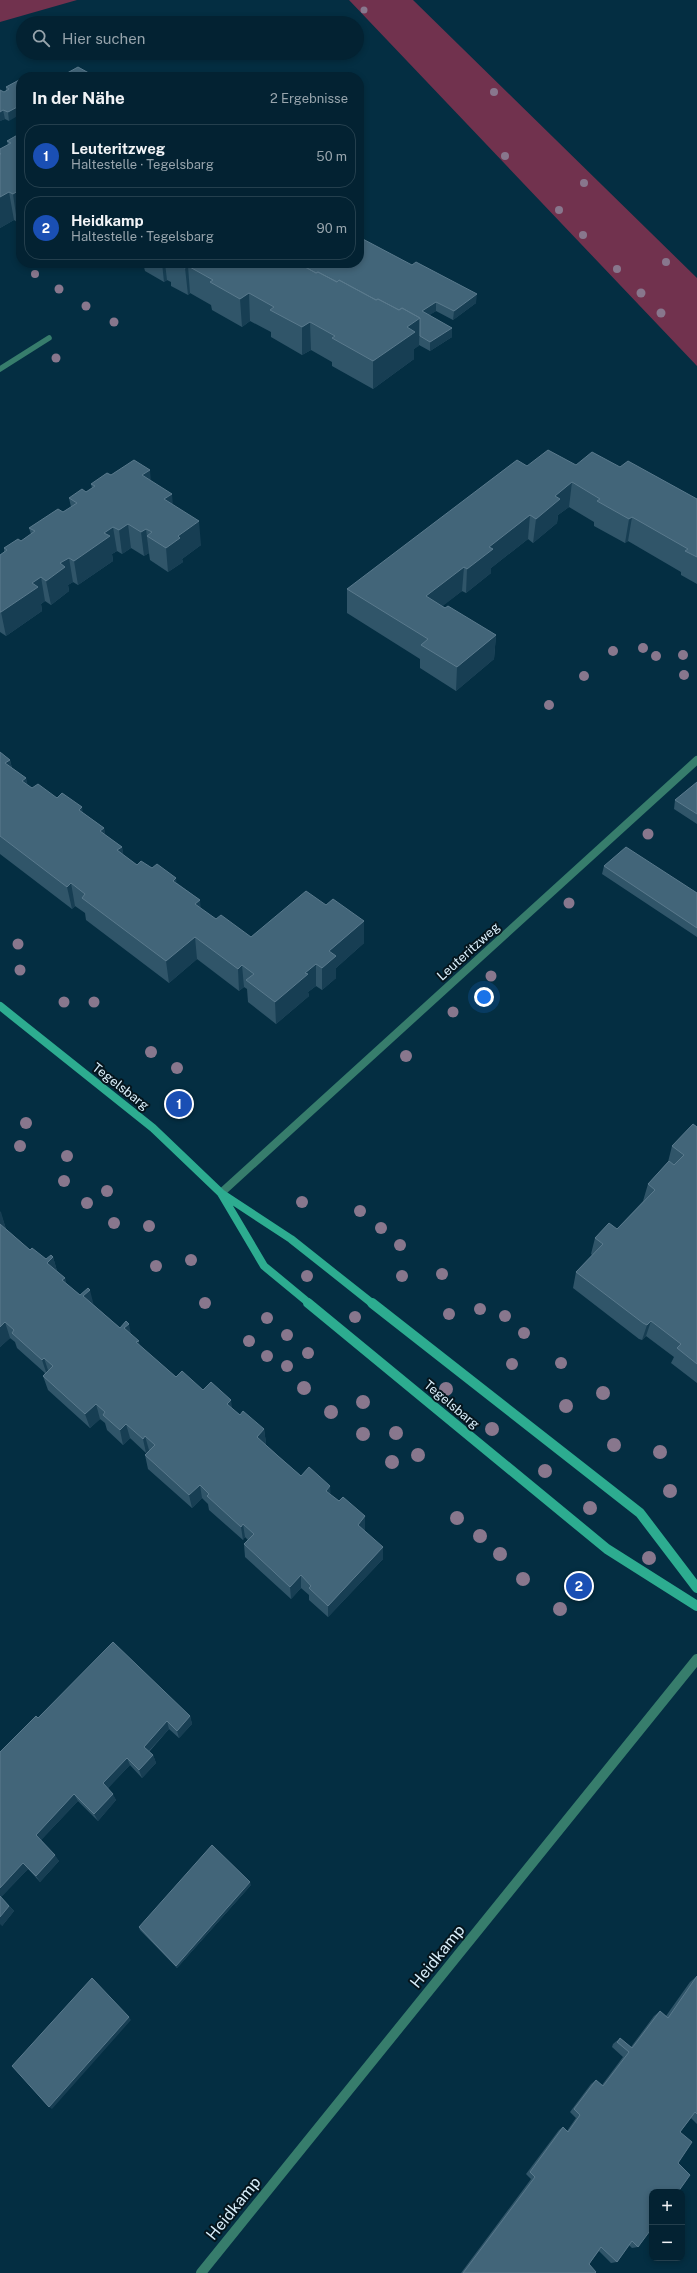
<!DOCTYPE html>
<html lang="de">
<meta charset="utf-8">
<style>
:root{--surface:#032232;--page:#112f3e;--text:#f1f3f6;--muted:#97a4ac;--line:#243f4d;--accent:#1a73e8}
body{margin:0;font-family:"Public Sans",sans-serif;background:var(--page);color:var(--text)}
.controls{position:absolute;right:12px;bottom:12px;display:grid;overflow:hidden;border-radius:8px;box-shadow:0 2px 6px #0003}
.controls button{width:36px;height:36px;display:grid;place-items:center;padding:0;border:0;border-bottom:1px solid var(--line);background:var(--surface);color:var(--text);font:20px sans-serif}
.you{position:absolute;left:484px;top:997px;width:14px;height:14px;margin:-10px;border:3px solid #fff;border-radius:50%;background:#1a73e8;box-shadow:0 0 0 6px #1a73e833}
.badge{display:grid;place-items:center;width:26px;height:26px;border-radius:50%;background:var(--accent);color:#fff;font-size:13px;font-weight:700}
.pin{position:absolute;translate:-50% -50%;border:2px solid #fff;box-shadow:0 1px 4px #0006}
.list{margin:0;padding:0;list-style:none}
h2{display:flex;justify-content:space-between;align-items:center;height:52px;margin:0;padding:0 16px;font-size:17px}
h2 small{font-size:13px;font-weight:400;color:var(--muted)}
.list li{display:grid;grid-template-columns:26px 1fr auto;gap:12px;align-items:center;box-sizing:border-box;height:64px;margin:0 8px 8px;padding:0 8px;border:1px solid var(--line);border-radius:16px}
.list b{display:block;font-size:15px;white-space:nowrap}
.list p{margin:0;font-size:13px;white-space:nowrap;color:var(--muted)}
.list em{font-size:13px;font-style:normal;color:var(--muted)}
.icon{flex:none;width:22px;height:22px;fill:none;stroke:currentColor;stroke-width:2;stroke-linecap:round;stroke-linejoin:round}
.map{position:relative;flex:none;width:697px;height:2273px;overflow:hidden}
.search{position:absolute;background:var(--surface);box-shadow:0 2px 6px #0003;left:16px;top:16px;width:348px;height:44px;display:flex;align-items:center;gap:10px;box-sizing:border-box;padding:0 14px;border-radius:22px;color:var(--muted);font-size:15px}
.panel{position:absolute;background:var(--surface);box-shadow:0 2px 6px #0003;left:16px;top:72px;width:348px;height:196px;border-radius:16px}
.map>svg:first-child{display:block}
.green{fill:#71324e}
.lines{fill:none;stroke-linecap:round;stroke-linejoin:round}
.street-far2{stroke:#377d6c;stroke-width:5.5}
.street-far1{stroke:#377d6c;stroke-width:8}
.street{stroke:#377d6c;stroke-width:10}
.secondary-far1{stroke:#2dac90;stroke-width:8}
.secondary{stroke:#2dac90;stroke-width:10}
.tree{fill:#88778d}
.wall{fill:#305569}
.shaded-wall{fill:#173e53}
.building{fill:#426579;stroke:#5a7a8d}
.labels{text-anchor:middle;stroke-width:4;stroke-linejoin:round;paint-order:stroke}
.street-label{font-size:13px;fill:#d9eefa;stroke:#05151d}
.near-street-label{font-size:16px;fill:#d9eefa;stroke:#05151d}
</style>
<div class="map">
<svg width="697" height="2273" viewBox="0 0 697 2273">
<rect width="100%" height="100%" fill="#042e42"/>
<path class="green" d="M0,0h77l-77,22z
M349,0h64l284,278v88z"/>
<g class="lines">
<path class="street-far2" d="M0,369l49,-31"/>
<path class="street-far1" d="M221,1193l476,-433"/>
<path class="street" d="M201,2273l496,-614"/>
<path class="secondary-far1" d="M0,1006l153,122 68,65 70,46 82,65
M222,1195l42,71 46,38"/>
<path class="secondary" d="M308,1303l299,246 90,57
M372,1303l268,210 57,75"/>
</g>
<g class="tree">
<circle cx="364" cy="10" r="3.5"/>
<circle cx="494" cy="92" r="4"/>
<circle cx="505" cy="156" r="4"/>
<circle cx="584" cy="183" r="4"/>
<circle cx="559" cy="210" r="4"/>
<circle cx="583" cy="235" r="4"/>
<circle cx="666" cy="262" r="4"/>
<circle cx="617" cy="269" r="4"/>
<circle cx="35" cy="274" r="4"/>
<circle cx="59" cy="289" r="4.5"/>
<circle cx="641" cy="293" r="4.5"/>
<circle cx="86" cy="306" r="4.5"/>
<circle cx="661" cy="313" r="4.5"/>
<circle cx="114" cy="322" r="4.5"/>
<circle cx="56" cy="358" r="4.5"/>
<circle cx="643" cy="648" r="5"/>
<circle cx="613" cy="651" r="5"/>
<circle cx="683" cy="655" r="5"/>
<circle cx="656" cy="656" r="5"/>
<circle cx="684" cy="675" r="5"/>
<circle cx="584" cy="676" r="5"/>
<circle cx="549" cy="705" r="5"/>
<circle cx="648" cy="834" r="5.5"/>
<circle cx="569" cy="903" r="5.5"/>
<circle cx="18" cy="944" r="5.5"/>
<circle cx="20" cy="970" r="5.5"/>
<circle cx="491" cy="976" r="5.5"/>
<circle cx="64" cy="1002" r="5.5"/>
<circle cx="94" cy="1002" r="5.5"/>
<circle cx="453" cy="1012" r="5.5"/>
<circle cx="151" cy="1052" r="6"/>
<circle cx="406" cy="1056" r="6"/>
<circle cx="177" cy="1068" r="6"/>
<circle cx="26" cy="1123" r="6"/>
<circle cx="20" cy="1146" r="6"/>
<circle cx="67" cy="1156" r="6"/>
<circle cx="64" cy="1181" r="6"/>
<circle cx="107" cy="1191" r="6"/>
<circle cx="302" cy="1202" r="6"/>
<circle cx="87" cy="1203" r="6"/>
<circle cx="360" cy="1211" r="6"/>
<circle cx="114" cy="1223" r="6"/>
<circle cx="149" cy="1226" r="6"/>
<circle cx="381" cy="1228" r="6"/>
<circle cx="400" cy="1245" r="6"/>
<circle cx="191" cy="1260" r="6"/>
<circle cx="156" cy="1266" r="6"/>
<circle cx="442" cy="1274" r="6"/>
<circle cx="307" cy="1276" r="6"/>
<circle cx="402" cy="1276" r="6"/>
<circle cx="205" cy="1303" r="6"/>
<circle cx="480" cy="1309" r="6"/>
<circle cx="449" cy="1314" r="6"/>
<circle cx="505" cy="1316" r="6"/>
<circle cx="355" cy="1317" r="6"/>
<circle cx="267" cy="1318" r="6"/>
<circle cx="524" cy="1333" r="6"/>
<circle cx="287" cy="1335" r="6"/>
<circle cx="249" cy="1341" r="6"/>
<circle cx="308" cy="1353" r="6"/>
<circle cx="267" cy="1356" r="6"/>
<circle cx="561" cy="1363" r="6"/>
<circle cx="512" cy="1364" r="6"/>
<circle cx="287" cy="1366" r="6"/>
<circle cx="304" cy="1388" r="7"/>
<circle cx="446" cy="1389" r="7"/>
<circle cx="603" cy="1393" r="7"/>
<circle cx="363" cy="1402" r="7"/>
<circle cx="566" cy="1406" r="7"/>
<circle cx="331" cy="1412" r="7"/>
<circle cx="492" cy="1429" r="7"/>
<circle cx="396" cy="1433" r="7"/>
<circle cx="363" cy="1434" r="7"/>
<circle cx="614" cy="1445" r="7"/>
<circle cx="660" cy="1452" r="7"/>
<circle cx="418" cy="1455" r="7"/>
<circle cx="392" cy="1462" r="7"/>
<circle cx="545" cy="1471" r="7"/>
<circle cx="670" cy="1491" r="7"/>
<circle cx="590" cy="1508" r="7"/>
<circle cx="457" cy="1518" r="7"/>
<circle cx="480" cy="1536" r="7"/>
<circle cx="500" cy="1554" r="7"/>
<circle cx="649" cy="1558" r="7"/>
<circle cx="523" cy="1579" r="7"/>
<circle cx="560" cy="1609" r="7"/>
</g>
<path class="wall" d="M21,79l-12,42 -4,-2 -5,2v-31l4,2 2,-1v-4z
M21,133l-4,89 -3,-2 -14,8v-79l8,-4 -1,-4z
M137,263h222l117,40 -23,17 -17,-9 -7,4 23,22 -22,14 -11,-6 -5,4v10l-41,30 -41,-23v-4l-21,-12 -9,5 -31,-18v-5l-21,-11 -8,6 -30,-17 -1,-5 -21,-12 -2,2 -17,-9v-4l-4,-2 -3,2 -19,-11 -1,-4z
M576,465l44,2 77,32v85l-16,-9v-3l-53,-31 -3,2 -31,-17v-4l-25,-15 -11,8 -1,8 -24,20 -5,-4 -37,29v5l-25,20 -4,-2 -20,15 54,29 -2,24 -38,32 -36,-23v-9l-73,-46v-24l180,-123z
M111,475l40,6 22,24 28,40 -19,14 1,3 -15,10 -18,-12 -1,-7 -5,3 -13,-8 -9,6 -5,-3 -5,3 1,7 -35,24 -5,-3 -5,3 1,6 -18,14 -6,-4 -4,3 1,7 -36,25 -6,-4v-77l4,-3v-4l17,-7 10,-7 -2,-6 34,-16 8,-5 -2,-9 17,-6 6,-4 -1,-4z
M0,752l10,8 2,8 14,10 1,7 5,3 25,10 25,14 22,16 1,7 17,12 1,8 14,10 15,3 25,15 23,17v8l16,11 35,18 75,-32 38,16v22l-28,25v10l-14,12 -6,-4 -8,6 1,4 -33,28 -28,-22 -1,-13 -3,-2 -5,4 -42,-32 -28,24 -83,-63 -1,-7 -10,-7 -3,3 -72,-55z
M697,782v42l-23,-15 1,-9z
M604,866l93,27v44l-95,-63z
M697,1127v256l-26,-20 3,-6 -28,-21 -4,4 -3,-1 -66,-51 3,-16 16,-17 -1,-1 4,-16 22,-9 26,-28 5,-17 20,-22 4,-16z
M0,1211l6,18 24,21 16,9 7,-2 4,14 8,7 1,5 14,12 14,10 26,23 11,6 9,12 36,31 27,13 29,19 8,6 24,14 2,14 -1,1 36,32 30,19 8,6 26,15v13l-1,1 19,29 -55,58 -19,-17v-5l-8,-7 -10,11 -46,-42 -1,-13 4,-4 -3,-3 -2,3 -34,-30 -1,-6 -6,-6 -10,10 -44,-39 -3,-14 4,-4v-1l-3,3 -16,-15 -7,7 -16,-15 -2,-7 -5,-4 -10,9 -42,-38 -5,-14 2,-3 -28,-25 -2,-6 -5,-4 -10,9z
M190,1716l2,8 -13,14 -10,-9 -20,23 4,3 3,8 -14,15 -12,-13 -22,23 8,12 -18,21 -20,-20 -37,39 18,21 -19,21 -12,-13 -27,28 13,14 -12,15 -2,-174 38,-34z
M251,1885l-74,83 -37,-38 -1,-3z
M697,1976v148l-6,-6 -11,14 -2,31 -40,84 -6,1 -3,-3 -12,17 -6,1 -12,-12 -10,13 6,9h-134l70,-94 -5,-5 33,-44 4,-3 4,4 9,-13 -6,-6 21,-28 5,-4 6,5 21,-28 -11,-10 1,-3 7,-6 11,9 23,-31 6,-5 6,5 24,-34z"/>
<path class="shaded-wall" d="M21,105v9l-12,7 -1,-9z
M3,110l2,9 -5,2v-9z
M21,189v30l-4,3 -4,-28z
M9,192l5,28 -14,8v-31z
M162,263h3l2,17 -3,2z
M188,266l2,27 -2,2 -3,-27z
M249,293l1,28 -8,6 -2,-28z
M477,294l-1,9 -23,17 1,-9z
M436,302v9l-14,9v-9z
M420,318l-1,28 -5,3v10l-41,30v-28l34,-34z
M310,322l1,28 -9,5v-28z
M452,328v9l-22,14v-9z
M150,470l2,24 -10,-19z
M572,482l-3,25 -11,8 -1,8 -24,20 3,-24 19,-23z
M172,494l2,24 -10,-19z
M530,515l-2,24 -37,29v5l-25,20 1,-24 22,-22z
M632,517l-4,24 -3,2 4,-24z
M199,521l2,24 -19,14 1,3 -15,10 -2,-24 12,-12z
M128,524l3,24 -9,6 -3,-24z
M113,527l4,24 -5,3 1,7 -35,24 -4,-24 30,-28z
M146,529l3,24 -5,3 -3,-24z
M69,558l4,24 -5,3 1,6 -18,14 -5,-24 14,-18z
M464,567l-2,24 -37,29 1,-24z
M41,577l4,24 -4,3 1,7 -36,25 -5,-24 31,-29z
M496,635l-2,24 -38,32 1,-24z
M10,760l5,23 -10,-20z
M26,778l5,23 -9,-20z
M82,807l4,23 -7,-20z
M104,828l4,23 -8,-20z
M122,847l4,23 -9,-20z
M176,878l3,23 -6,-20z
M71,883l4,23 -3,3 -5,-22z
M200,900l2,22 -7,-18z
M364,921v22l-28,25v10l-14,12v-22l7,-17z
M195,937l2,22 -28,24 -3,-22z
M316,964v22l-8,6 1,4 -33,28 -1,-22 30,-29z
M242,965l2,22 -5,4 -1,-22z
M1,1212l5,17 -6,5v-21z
M53,1257l5,17 -11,-11z
M65,1278l4,16 -7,-14z
M90,1290l4,16 -11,-10z
M651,1321l-5,15 -4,4 5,-15z
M5,1322l5,16 -10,9v-20z
M129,1324l3,15 -8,-11z
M139,1341l3,15 -6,-14z
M44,1358l5,15 -2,2 -5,-15z
M231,1400l2,14 -6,-10z
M96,1404l4,15 -10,9 -5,-14z
M126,1424l4,14 -7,7 -3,-15z
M264,1429l2,14 -8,8 -1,-14z
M145,1436l4,14 -3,3 -3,-14z
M200,1485l2,13 -10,10 -3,-13z
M330,1486l1,13 -5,-8z
M365,1516v13l-7,9v-13z
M243,1524l2,13 -2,3 -2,-13z
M383,1547v12l-55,58v-11z
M301,1575v13l-10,11 -1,-12z
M190,1716l2,8 -13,14 -2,-7z
M167,1721l2,8 -23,25 -2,-7z
M153,1755l3,8 -14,15 -3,-8z
M127,1758l3,7 -24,25 -3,-7z
M74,1794l4,7 -38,40 -4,-6z
M113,1794l3,6 -18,21 -4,-7z
M55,1855l4,6 -19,21 -4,-6z
M23,1863l5,6 -27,28 -1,-1v-8z
M250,1882l1,3 -74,83 -1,-2z
M9,1906l5,5 -12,15 -2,-2v-7z
M129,2017l2,3 -79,89 -3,-2z"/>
<path class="building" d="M78,67l18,10h-36z
M33,73l7,4h-15z
M21,79v26l-13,7 -5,-2 -3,2v-22l4,2 5,-3 -3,-2z
M21,133v56l-8,5 -4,-2 -9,5v-43h1l-1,-1v-4l11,-6 -4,-2z
M359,237l53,28 4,-3 61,32 -23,17 -18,-9 -14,9 30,17 -22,14 -10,-6v-18l-18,-10 -3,2 -21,-11 -2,1 -37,-20 -2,2 -19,-10 -2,1 -18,-10h61z
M177,263h121l18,10 2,-1 19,10 2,-2 37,20 2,-1 21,11 3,-2 18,10 -13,9 8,5 -42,29 -41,-23 3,-2 -25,-14 -8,5 -32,-17 4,-3 -25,-14 -9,6 -30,-17 3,-2 -25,-14 -3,2z
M548,450l28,15 16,-13 28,15 8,-6 69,38v58l-12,-6 3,-2 -56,-32 -3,2 -32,-18 3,-2 -28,-17 -17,14 5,3 -24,20 -6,-4 -41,32 4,2 -26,20 -3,-2 -38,29 19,12 3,-2 48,29 -39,32 -36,-22 7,-6 -81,-50 170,-129 10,6z
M134,460l16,10 -8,5 30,19 -8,5 35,22 -21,15 2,2 -14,10 -19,-12 5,-4 -6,-3 -5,3 -13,-8 -9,6 -6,-3 -9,6 6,3 -36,25 -5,-3 -9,5 5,4 -19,14 -5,-4 -9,6 6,4 -37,25h-1v-57l7,-5 -3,-2 14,-9 3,2 14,-10 -6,-3 29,-19 5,3 14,-9 -8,-5 13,-9 4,3 9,-6 -4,-2 16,-11 4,2z
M0,752l10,8 -5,3 21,15 -4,3 10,7 6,-4 19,14 5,-5 20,14 -3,3 25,18 -4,3 22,16 -5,3 20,15 4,-4 11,7 5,-4 19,14 -3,3 27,19 -5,4 21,15 5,-4 30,22 55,-46 20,14 7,-6 31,22 -35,30 7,5 -14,12 -6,-4 -11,9 3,1 -33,28 -29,-22 8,-6 -12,-9 -4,4 -43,-32 -29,24 -84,-63 3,-4 -14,-11 -4,4 -67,-51z
M697,782v32l-22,-14z
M626,847l71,46v35l-93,-62z
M693,1124l4,3v237l-20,-16 4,-4 -30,-23 -4,4 -4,-2 -67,-51 27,-28 -8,-6 14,-15 8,6 38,-39 -7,-6 21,-23 5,4 10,-10 -12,-9z
M0,1224l30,26 2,-2 14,11 5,-4 2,2 -6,6 18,15 -3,2 18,15 8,-7 2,2 -7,6 37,32 6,-7 3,3 -5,4 15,13 -3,1 40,35 6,-6 21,19 8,-8 20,18 -4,4 13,11 3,-4 21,18 -7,8 21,19 23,20 8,-9 21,19 -4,5 13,10 4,-4 22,19 -7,9 25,22 -55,59 -19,-18 2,-2 -10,-11 -11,12 -46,-43 10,-10 -11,-10 -2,3 -34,-31 2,-2 -9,-9 -11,10 -44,-40 10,-10 -10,-9 -2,3 -17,-15 -6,6 -17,-15 2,-3 -9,-8 -11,10 -42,-38 10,-10 -9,-8 -2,2 -30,-27 2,-3 -9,-8 -5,5z
M113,1642l77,74 -13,15 -10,-10 -23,26 9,8 -14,15 -12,-12 -24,25 10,11 -19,20 -20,-20 -38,41 19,20 -19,21 -13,-13 -23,25v-136l36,-36 2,2z
M212,1845l38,37 -74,84 -37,-39z
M0,1896l9,10 -9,11z
M697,1976v138l-2,-2 -15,20 12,10 -14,21 12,12 -12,17h-26v36l-14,19 -6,-6 -15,21 -16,-15 -12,17 7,8 -1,1h-132l72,-96 -5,-5 33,-45 5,5 12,-17 -6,-6 22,-29 7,6 26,-34 -12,-10 2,-2 1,-2 12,10 28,-37 8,7z
M92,1978l37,39 -80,90 -37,-41z"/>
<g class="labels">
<g class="street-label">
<text transform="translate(468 951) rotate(-42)" y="5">Leuteritzweg</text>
<text transform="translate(121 1086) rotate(38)" y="5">Tegelsbarg</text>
<text transform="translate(452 1404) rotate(40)" y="5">Tegelsbarg</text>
</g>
<g class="near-street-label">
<text transform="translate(437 1956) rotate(-51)" y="6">Heidkamp</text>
<text transform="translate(233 2208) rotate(-51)" y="6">Heidkamp</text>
</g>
</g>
</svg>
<div class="controls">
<button>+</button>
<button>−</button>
</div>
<div class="you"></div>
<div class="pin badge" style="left:179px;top:1104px;background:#1a4fb4">1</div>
<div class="pin badge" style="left:579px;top:1586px;background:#1a4fb4">2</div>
<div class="search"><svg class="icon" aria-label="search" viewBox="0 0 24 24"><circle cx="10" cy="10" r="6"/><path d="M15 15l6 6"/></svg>Hier suchen</div>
<section class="panel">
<h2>In der Nähe<small>2 Ergebnisse</small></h2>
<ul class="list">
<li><span class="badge" style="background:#1a4fb4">1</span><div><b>Leuteritzweg</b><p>Haltestelle · Tegelsbarg</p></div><em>50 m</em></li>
<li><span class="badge" style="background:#1a4fb4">2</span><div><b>Heidkamp</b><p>Haltestelle · Tegelsbarg</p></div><em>90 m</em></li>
</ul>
</section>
</div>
